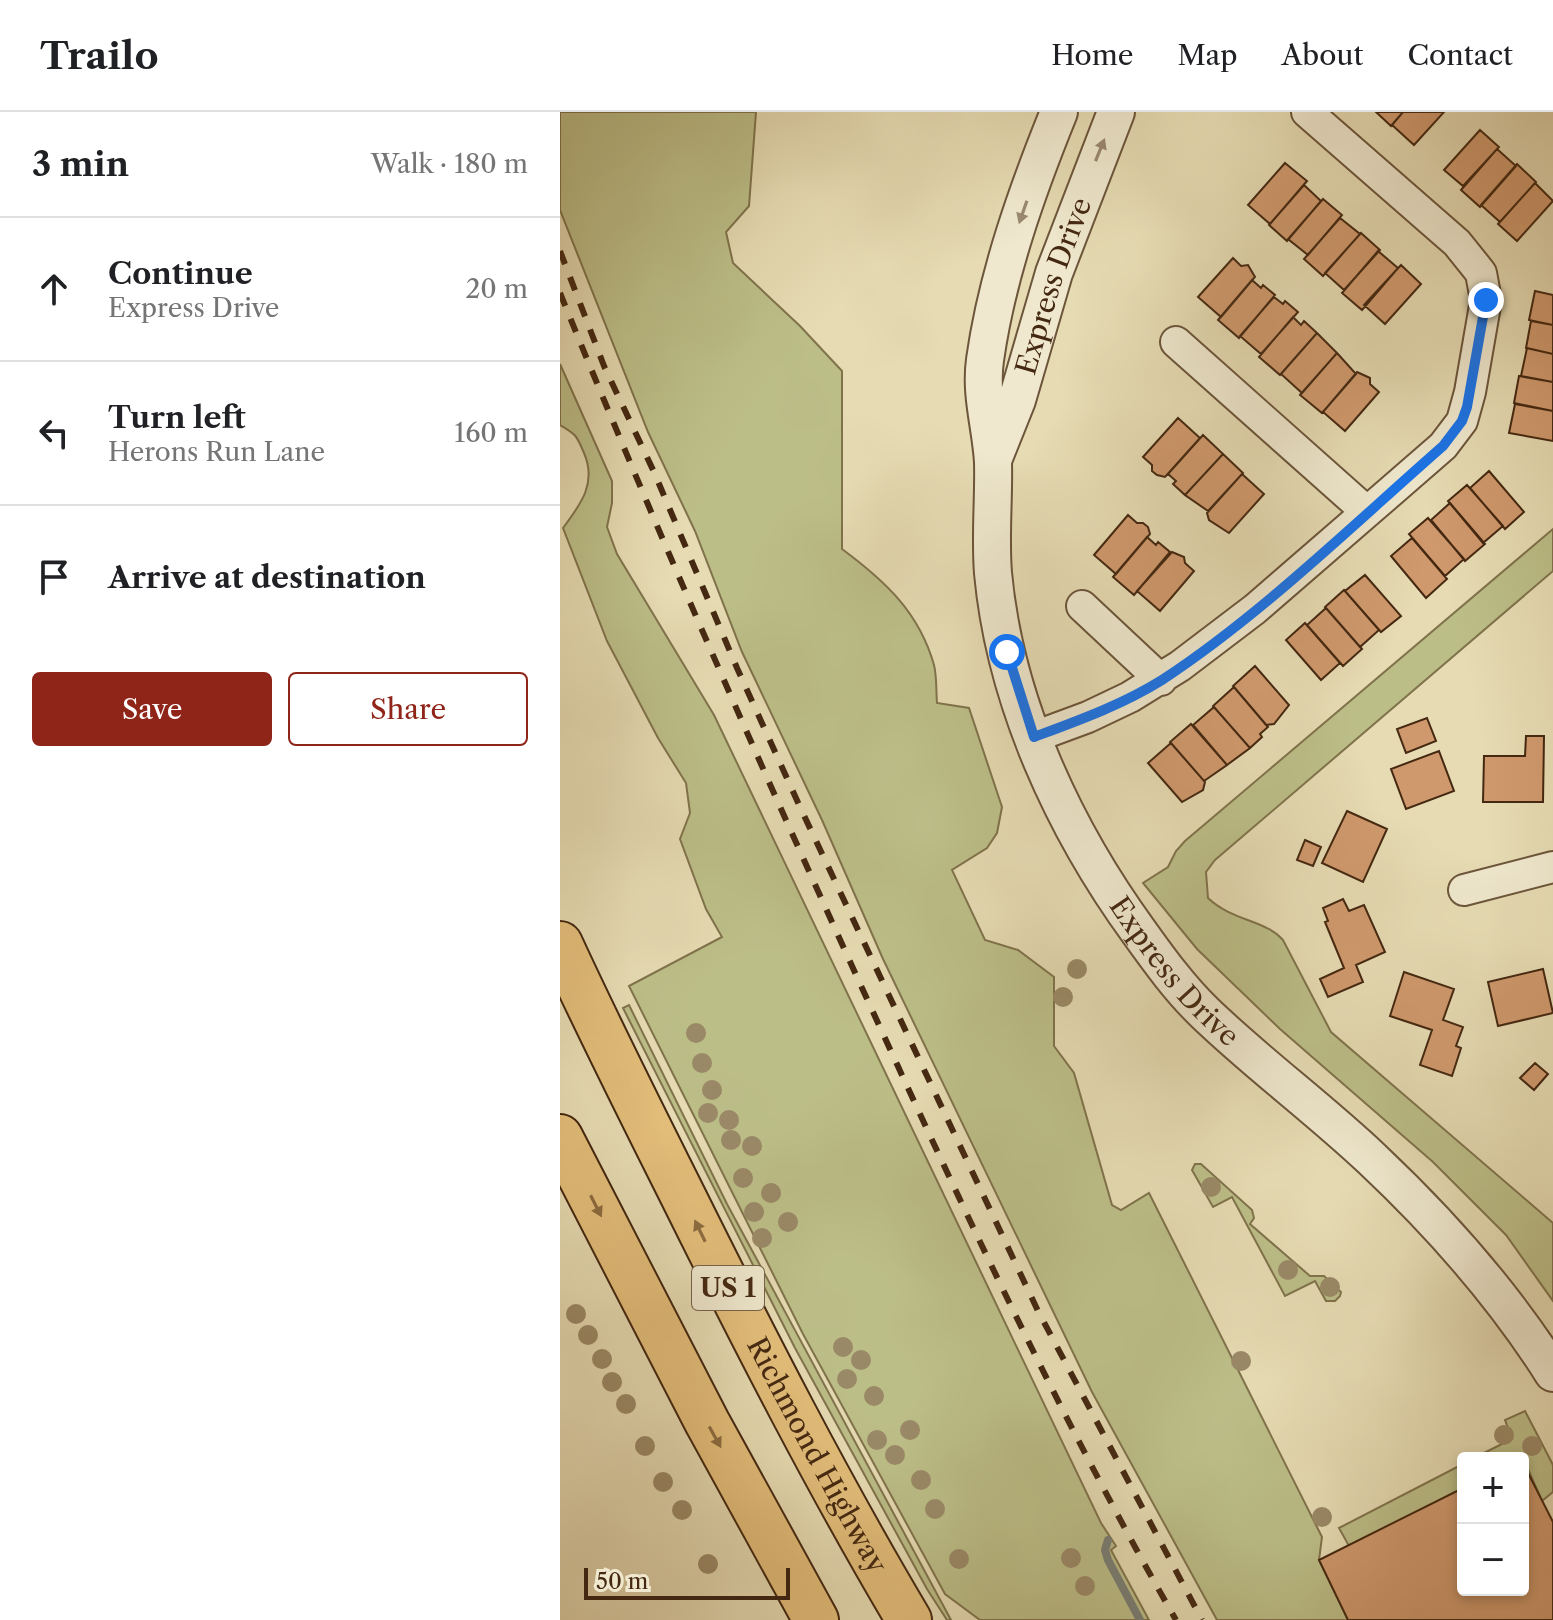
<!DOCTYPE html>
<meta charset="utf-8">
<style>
:root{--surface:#fff;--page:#f6f6f6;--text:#202124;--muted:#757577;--line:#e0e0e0;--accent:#8f2418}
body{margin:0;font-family:"Libre Caslon Text",serif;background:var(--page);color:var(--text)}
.controls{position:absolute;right:24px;bottom:24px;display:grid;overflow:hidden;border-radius:8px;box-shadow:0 4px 12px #0003}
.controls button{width:72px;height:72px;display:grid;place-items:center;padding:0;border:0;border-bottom:2px solid var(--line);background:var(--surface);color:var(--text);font:40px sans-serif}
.scale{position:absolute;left:24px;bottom:20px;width:206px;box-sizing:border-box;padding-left:8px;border:4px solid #442811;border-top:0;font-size:22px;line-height:28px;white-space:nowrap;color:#442811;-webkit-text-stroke:6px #efe8ce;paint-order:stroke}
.stop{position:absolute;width:24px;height:24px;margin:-18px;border:6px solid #1a73e8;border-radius:50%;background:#fff}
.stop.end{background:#1a73e8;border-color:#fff;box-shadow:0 2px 8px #0008}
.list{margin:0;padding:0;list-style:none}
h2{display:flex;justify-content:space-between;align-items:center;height:104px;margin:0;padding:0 32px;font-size:34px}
h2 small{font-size:26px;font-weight:400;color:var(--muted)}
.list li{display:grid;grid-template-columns:52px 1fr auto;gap:24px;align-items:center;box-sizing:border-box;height:144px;padding:0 32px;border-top:2px solid var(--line)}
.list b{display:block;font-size:30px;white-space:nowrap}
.list p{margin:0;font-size:26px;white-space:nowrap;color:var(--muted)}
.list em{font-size:26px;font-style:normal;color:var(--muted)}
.actions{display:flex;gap:16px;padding:24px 32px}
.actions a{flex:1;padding:18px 0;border:2px solid var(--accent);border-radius:8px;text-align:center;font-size:28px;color:var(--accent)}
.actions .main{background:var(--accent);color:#fff}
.icon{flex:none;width:44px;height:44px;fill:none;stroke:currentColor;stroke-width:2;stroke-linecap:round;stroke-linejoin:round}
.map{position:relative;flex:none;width:993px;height:1508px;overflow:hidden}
header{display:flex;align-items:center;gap:48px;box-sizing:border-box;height:112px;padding:0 40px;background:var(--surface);border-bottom:2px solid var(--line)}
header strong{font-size:38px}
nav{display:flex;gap:44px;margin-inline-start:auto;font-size:28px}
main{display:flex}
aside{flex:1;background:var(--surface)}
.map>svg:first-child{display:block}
.green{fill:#bcbe88;stroke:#80734c;stroke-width:2}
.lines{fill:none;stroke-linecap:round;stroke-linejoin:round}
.stream{stroke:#787e75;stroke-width:8}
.building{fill:#cf996d;stroke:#442811;stroke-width:2}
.minor-casing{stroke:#6c553a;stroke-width:34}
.tertiary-casing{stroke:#6c553a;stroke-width:40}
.primary-casing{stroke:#442811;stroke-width:48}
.minor{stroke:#efe8ce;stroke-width:30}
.tertiary{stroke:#efe8ce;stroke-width:36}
.primary{stroke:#e3be7a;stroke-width:44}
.rail{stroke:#442811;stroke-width:6;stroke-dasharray:14 14;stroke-linecap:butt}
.tree{fill:#9a8967}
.oneway{fill:#9a8870}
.oneway2{fill:#8c6c40}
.route{stroke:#1a73e8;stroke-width:10}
.labels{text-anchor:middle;stroke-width:8;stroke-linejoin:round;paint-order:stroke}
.shield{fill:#efe8ce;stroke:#77624a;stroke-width:2}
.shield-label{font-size:26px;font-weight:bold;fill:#442811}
.street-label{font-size:28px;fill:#442811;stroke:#efe8ce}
</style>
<header>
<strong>Trailo</strong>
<nav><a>Home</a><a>Map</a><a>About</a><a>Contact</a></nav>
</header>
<main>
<aside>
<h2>3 min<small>Walk · 180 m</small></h2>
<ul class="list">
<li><svg class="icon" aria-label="ahead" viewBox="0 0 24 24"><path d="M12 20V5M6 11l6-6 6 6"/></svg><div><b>Continue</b><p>Express Drive</p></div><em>20 m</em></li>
<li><svg class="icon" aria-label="left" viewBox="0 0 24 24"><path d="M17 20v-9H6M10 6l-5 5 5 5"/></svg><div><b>Turn left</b><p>Herons Run Lane</p></div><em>160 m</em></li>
<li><svg class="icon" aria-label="arrive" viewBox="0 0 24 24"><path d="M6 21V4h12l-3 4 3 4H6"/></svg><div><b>Arrive at destination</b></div></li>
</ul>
<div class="actions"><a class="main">Save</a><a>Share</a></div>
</aside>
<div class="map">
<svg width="993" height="1508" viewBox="0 0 993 1508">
<rect width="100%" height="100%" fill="#e6dbb3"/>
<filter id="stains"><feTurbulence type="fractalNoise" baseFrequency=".0025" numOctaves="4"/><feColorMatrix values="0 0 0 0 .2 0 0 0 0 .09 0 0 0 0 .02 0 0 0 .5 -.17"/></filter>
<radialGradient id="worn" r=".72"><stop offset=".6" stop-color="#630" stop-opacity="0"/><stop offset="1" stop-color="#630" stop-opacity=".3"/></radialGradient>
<path class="green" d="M0,0h196l-7,94 -23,26 7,31 67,63 42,45v178c43,32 77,63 92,116 3,12 2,26 3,38l32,5 33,99 -5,26 -10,15 -35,22 33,70 33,10 36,27v69l20,27 38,132 9,5 28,-17 173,344 -3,23 29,60h-131l-125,-228 -209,-433 -61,-139 -80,-168 -47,-121 -47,-99 -88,-222z
M0,252l52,117v22l-5,24 10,27 97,161 387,808 15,23 -5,4 38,70h-169l-35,-26 -142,-260 -174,-348 93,-49 -16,-28 -26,-70 10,-26 -4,-30 -28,-45 -51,-97 -44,-113c18,-24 34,-45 21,-75 -7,-17 -8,-19 -24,-28z
M993,417v42l-338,289 -9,12 2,26c24,23 58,22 75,42l48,92 222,191v78l-47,-66 -73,-73 -153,-133 -83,-80 -54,-66 25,-16 8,-16 9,-10z
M69,893l98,199 224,416h-4l-20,-31 -132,-241 -172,-340z
M635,1052h6l51,46 2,8 -4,6 60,52h14l17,16 -1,4 -5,5h-9l-11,-20 -30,15 -53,-99 -19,10 -21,-37z
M965,1299l28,54v27l-11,9 -19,-43h-49l38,-19 -7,-19z
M903,1352v24l-114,58 -10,-18z"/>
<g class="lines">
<path class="stream" d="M548,1428l-3,10 3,10 32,60"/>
</g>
<path class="building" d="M816,0h27l-12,14z
M843,0h41l-30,33 -22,-20z
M920,18l19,17 -36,39 -19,-16z
M937,37l19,17 -36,41 -19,-17z
M725,51l22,18 -37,43 -22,-19z
M957,52l19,18 -36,40 -19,-17z
M975,71l18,18 -36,40 -19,-17z
M744,73l17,16 -34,40 -18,-16z
M763,87l19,16 -34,40 -20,-16z
M780,106l20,16 -37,42 -19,-17z
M801,121l19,17 -36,40 -19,-17z
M818,139l20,17 -36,42 -20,-17z
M673,146l8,8 7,-1 7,12 -34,40 -23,-20z
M841,153l20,19 -36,40 -21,-19z
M692,168l9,8 2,-3 12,10 -36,43 -21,-18z
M975,179l18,4v30l-24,-5z
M714,185l9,7 2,-3 13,11 -37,42 -21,-18z
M733,205l8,8 3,-4 13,12 -37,42 -21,-18z
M971,209l22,4v29l-27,-6z
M757,221l20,20 -35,40 -21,-19z
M967,236l26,6v28l-32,-6z
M777,241l19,21 -34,39 -22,-18z
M797,260l13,6v6l9,8 -34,39 -22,-19z
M959,264l34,6v29l-39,-8z
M955,292l38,7v30l-44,-8z
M618,306l22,20 -35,39 -8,-2 -5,-4v-6l-9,-8z
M643,323l20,19 -38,41 -12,-11 3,-3 -8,-7z
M663,342l20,19 -35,38 -23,-16z
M929,359l35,41 -19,17 -35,-41z
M682,362l22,20 -35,39 -20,-13 -2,-7z
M907,373l36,41 -20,17 -35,-42z
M890,391l35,41 -20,17 -34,-41z
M568,403l9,8h6l5,4 2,7 -34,40 -22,-19z
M868,406l36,41 -19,17 -36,-42z
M587,425l9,8 2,-3 12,10 -36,43 -21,-18z
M852,426l35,41 -21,19 -35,-42z
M612,440l12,5 1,6 9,8 -34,40 -23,-20z
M805,463l36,41 -20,16 -36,-41z
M784,478l35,40 -19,17 -35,-40z
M766,496l36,41 -19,17 -36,-41z
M745,511l35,40 -19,17 -35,-40z
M695,554l34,39 -15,19 -8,1 -33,-39z
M674,575l34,40 -8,7 2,3 -12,11 -37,-42z
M654,595l36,41 -23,17 -34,-40z
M867,606l9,23 -30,12 -9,-24z
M631,612l36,41 -23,16 -34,-39z
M966,624h18l-1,66h-60l1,-46h41z
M611,631l34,39 -2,8 -21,12 -34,-39z
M879,639l15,40 -48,18 -15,-40z
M787,699l40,18 -24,53 -41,-19z
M745,728l16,7 -8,19 -16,-6z
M783,787l6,12 15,-6 21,47 -29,13 7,17 -35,15 -8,-18 24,-11 -19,-46 3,-1 -5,-13z
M983,857l10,44 -55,13 -10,-44z
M844,860l50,17 -11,31 20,7 -7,19 5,2 -9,28 -32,-11 12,-35 -42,-14z
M975,951l13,11 -14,16 -14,-12z
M963,1351l30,59v98h-205l-29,-60 144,-72v102h60z"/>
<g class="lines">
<g class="minor-casing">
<path id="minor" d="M616,230l191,170
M522,494l79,74
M474,625l54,-20 42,-20 50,-31 75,-57 112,-97 76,-66 19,-25 8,-29 16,-92 -5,-27 -24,-30 -150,-131
M904,778l89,-23"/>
</g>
<g class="tertiary-casing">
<g id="tertiary">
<path id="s1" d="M499,0c-32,79 -62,163 -74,248 -5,35 6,67 8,102 1,37 -3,74 0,111 12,129 71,256 146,359 20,28 41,57 66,81 53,51 113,95 167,146 68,64 131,135 181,214"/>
<path id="s2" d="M433,348l24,-60 37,-127 62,-161"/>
</g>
</g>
<g class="primary-casing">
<g id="primary">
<path id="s3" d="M0,832c39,85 81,168 123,252 71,143 144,286 226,424"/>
<path d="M0,1025l147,285 109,198"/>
</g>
</g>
<use href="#minor" class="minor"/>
<use href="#tertiary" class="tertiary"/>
<use href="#primary" class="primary"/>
<path class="rail" d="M0,139l44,115 50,106 83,196 63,139 238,504 164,309
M0,181c95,234 197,465 302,695 98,214 197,428 314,632"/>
</g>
<g class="tree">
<circle cx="517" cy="857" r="10"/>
<circle cx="503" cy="885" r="10"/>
<circle cx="136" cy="921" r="10"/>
<circle cx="142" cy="951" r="10"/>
<circle cx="152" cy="978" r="10"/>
<circle cx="148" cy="1001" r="10"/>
<circle cx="169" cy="1008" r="10"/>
<circle cx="171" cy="1028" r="10"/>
<circle cx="192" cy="1034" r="10"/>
<circle cx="183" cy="1066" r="10"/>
<circle cx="651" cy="1075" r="10"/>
<circle cx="211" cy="1081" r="10"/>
<circle cx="194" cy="1100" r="10"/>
<circle cx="228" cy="1110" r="10"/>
<circle cx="202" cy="1126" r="10"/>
<circle cx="728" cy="1158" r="10"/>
<circle cx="770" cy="1175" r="10"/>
<circle cx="16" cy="1202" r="10"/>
<circle cx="28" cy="1223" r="10"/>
<circle cx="283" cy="1235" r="10"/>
<circle cx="42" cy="1247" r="10"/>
<circle cx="301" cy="1248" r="10"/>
<circle cx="681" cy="1249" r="10"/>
<circle cx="287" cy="1267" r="10"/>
<circle cx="52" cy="1270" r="10"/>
<circle cx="314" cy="1284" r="10"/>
<circle cx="66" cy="1292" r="10"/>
<circle cx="350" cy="1318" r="10"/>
<circle cx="944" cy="1323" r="10"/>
<circle cx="317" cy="1328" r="10"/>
<circle cx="85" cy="1334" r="10"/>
<circle cx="972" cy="1334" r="10"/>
<circle cx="335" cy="1343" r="10"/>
<circle cx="361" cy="1368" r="10"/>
<circle cx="103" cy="1370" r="10"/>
<circle cx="375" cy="1397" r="10"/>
<circle cx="122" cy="1398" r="10"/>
<circle cx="762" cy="1405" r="10"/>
<circle cx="511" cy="1446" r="10"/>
<circle cx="399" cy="1447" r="10"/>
<circle cx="148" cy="1452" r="10"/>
<circle cx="525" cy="1474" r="10"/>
</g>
<defs><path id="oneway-solid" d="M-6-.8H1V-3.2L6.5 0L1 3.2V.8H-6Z" transform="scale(2)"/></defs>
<g class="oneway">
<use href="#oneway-solid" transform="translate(540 38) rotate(-68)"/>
<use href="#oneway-solid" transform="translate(463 100) rotate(109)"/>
</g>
<g class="oneway2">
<use href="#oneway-solid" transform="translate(36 1094) rotate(63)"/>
<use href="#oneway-solid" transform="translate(140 1119) rotate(-116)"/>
<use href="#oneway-solid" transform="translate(155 1325) rotate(61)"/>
</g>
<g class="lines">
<path class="route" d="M447,540l27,85c43,-16 88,-32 128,-57 98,-64 193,-157 281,-234l19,-25 5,-14 19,-107"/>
</g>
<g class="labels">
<rect class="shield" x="132" y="1154" width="72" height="44" rx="6"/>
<g class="shield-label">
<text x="168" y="1185">US 1</text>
</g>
<g class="street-label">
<text dy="10" stroke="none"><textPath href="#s2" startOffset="184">Express Drive</textPath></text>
<text dy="10" stroke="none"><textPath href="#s1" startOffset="918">Express Drive</textPath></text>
<text dy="10" stroke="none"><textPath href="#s3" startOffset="572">Richmond Highway</textPath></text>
</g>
</g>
<rect width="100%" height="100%" filter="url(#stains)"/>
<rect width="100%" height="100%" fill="url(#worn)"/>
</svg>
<div class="controls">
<button>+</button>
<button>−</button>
</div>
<div class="scale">50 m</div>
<div class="stop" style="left:447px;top:540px"></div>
<div class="stop end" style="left:926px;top:188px"></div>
</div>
</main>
